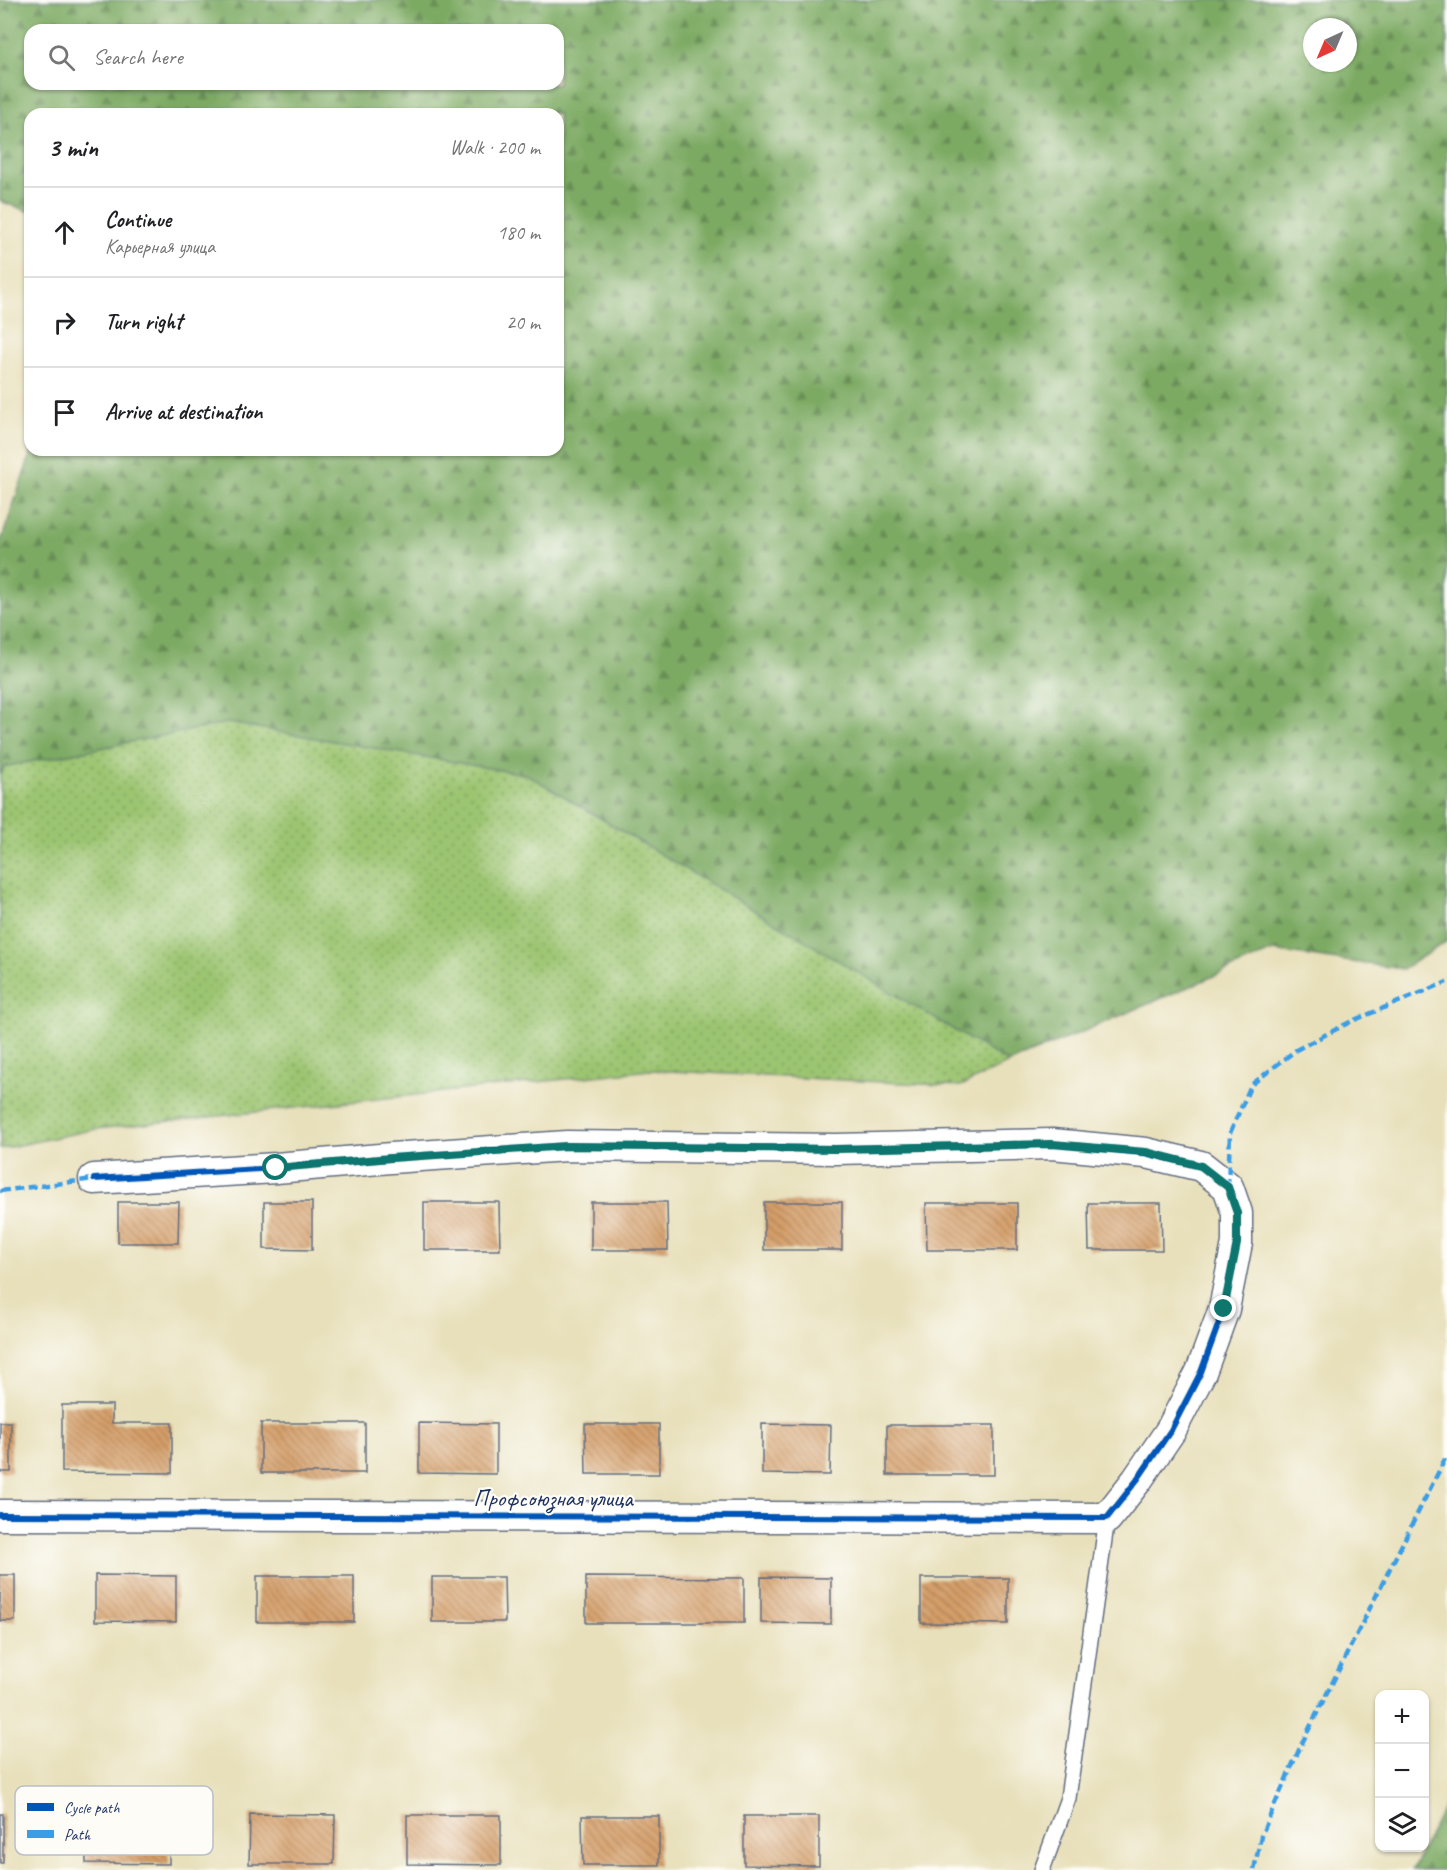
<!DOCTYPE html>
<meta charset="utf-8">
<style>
:root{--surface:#fff;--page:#f2f2f2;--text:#202124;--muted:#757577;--line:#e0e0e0}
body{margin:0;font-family:Caveat,sans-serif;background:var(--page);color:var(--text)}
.controls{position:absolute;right:18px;bottom:18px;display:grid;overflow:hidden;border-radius:12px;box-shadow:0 2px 4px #0004}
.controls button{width:54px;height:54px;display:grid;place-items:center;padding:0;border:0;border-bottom:2px solid var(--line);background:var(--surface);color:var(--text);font:30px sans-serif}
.compass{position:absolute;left:1303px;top:18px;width:54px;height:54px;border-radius:50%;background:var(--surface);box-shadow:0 2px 4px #0004;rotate:224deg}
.stop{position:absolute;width:18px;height:18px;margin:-14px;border:4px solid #0f766e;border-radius:50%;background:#fff}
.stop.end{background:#0f766e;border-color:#fff;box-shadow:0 2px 6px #0008}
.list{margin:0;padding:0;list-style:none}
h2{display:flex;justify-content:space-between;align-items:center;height:78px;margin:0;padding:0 24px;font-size:26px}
h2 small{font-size:20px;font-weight:400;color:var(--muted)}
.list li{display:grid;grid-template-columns:39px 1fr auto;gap:18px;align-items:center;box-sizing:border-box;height:90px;padding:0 24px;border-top:2px solid var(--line)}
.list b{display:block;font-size:22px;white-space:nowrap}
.list p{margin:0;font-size:20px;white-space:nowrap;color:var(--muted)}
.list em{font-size:20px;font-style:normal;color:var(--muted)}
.icon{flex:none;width:33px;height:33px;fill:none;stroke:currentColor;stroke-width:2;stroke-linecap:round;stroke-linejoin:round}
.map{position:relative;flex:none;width:1447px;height:1870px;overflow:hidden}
.search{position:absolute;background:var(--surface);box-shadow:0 2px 4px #0004;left:24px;top:24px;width:540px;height:66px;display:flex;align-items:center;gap:15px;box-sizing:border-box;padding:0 21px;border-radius:18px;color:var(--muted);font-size:22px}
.panel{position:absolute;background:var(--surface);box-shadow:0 2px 4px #0004;left:24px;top:108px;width:540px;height:348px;border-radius:18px}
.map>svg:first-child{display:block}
.forest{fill:url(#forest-firs);stroke:#4c6c60;stroke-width:1.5;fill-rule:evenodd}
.park{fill:url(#park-dots);stroke:#5c7a68;stroke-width:1.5}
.building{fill:url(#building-back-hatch)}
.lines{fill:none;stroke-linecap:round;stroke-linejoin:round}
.service-casing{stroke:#636d7f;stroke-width:18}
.minor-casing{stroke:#636d7f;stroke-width:33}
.service{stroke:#fff;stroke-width:15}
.minor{stroke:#fff;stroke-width:30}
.quiet{stroke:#3b9de6;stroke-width:4.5;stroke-dasharray:9 4.5;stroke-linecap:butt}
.cycleway-casing{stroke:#fdfcf7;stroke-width:10}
.cycleway{stroke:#0057b8;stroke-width:6}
.route{stroke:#0f766e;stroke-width:8}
.labels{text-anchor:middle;stroke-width:4.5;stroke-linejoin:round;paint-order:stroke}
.street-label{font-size:24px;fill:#1b2f5e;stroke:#fdfcf7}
.key{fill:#fdfcf7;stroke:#b9bec9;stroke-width:1.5}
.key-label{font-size:16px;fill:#1b2f5e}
</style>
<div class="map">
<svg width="1447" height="1870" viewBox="0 0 1447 1870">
<defs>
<pattern id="forest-firs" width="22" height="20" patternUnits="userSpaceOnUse" patternTransform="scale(1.5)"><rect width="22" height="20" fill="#7daa63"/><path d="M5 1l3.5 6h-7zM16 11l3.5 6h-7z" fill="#668b55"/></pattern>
<pattern id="park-dots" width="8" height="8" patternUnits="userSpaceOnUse" patternTransform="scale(1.5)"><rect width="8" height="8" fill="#9cc571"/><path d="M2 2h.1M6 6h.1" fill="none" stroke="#7ea060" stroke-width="1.8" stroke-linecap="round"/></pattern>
<pattern id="building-back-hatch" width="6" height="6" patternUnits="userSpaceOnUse" patternTransform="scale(1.5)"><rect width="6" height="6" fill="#d59e68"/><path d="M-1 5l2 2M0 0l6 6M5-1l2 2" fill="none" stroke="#ac8159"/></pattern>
</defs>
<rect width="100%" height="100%" fill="#fdfcf7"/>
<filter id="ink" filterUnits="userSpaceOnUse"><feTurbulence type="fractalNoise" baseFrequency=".0167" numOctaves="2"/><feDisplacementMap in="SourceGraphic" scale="12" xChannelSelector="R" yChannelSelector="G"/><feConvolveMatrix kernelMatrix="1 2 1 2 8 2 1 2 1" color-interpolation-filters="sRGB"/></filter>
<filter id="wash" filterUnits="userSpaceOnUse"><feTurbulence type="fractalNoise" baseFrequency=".008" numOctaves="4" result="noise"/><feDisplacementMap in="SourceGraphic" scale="24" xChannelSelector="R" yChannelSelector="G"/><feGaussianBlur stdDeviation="1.35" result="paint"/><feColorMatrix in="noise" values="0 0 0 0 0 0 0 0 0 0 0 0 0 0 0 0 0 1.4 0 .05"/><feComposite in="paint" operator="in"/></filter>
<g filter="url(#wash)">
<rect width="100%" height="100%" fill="#e8e0bb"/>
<path class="forest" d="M0,0h1447v941l-44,28 -130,-18 -264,112 -481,-288 -300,-52 -224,44 -4,8v-231l32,-94h526v-336h-528v98l-30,-11zM1312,27h36v36h-36zM30,30h528v54h-528z
M1447,1801v69h-35z"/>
<path class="park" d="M228,723l300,52 481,288 -48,23 -311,-16 -554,59 -96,20v-374l4,-8z"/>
<g id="blocks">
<path class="building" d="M118,1202h61l-1,41h-60z
M264,1202h48v48l-48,-1z
M424,1202h75l1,48h-76z
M591,1202h76l1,48h-77z
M764,1202h78v48h-78z
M926,1203h91v47h-90z
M1088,1203h73l1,47h-73z
M62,1405h50v18h60v50l-110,-1z
M0,1422h11v50h-11z
M261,1423h104v50h-104z
M419,1423l77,1v50l-77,-1z
M585,1424h74v50h-73z
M762,1424l69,1 -1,50 -68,-1z
M887,1425h107v50h-107z
M0,1575h15v46h-15z
M95,1575l81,1v46l-81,-1z
M257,1576h97v46h-97z
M432,1577h72l1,45h-73z
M586,1577l158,1v45h-158z
M761,1577l70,1v46l-70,-1z
M921,1578h87v46l-87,-1z
M0,1814h3v49h-3z
M85,1814h84v50l-83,-1z
M250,1814l85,1 -1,49h-85z
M407,1815h94v50l-94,-1z
M582,1816h77v49h-76z
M744,1816h75v50l-75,-1z"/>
</g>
</g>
<g filter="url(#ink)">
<use href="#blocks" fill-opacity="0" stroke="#636d7f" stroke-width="1.5"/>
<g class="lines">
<g class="service-casing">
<path id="service" d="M1042,1870l26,-72 39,-280"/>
</g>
<g class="minor-casing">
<path id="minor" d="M0,1515l1107,3 30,-38 34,-50 30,-58 23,-63 13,-66v-30l-9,-26 -27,-21 -55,-13 -94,-9 -216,5 -269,-3 -176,12 -115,10 -182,11"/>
</g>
<use href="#service" class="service"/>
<use href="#minor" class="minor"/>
<path class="quiet" d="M1228,1187l2,-54 21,-48 45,-35 56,-29 95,-39
M0,1191l94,-12
M1254,1870l7,-34 41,-93 145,-288"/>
<g class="cycleway-casing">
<path id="cycleway" d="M0,1515l1107,3 30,-38 34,-50 30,-58 23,-63 13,-66v-30l-9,-26 -27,-21 -55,-13 -94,-9 -216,5 -269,-3 -176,12 -115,10 -182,11"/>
</g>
<use href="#cycleway" class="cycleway"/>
</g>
</g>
<g class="lines" filter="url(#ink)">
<path class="route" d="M276,1168l115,-10 176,-12 269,3 216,-5 94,8 55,14 27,21 9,26v30l-13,66"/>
</g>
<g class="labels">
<g class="street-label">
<text x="553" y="1506">Профсоюзная улица</text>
</g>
</g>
<rect x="15" y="1786" width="198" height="69" rx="9" class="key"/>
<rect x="27" y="1803" width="27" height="8" fill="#0057b8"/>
<rect x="27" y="1830" width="27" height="8" fill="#3b9de6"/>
<g class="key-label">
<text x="64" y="1813">Cycle path</text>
<text x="64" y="1840">Path</text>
</g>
</svg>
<div class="controls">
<button>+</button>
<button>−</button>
<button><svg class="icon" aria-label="layers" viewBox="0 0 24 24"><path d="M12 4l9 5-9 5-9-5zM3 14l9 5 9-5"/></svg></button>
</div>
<svg class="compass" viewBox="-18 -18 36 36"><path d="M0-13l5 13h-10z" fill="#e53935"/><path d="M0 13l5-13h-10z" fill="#757577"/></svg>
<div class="stop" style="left:276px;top:1168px"></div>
<div class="stop end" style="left:1224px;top:1309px"></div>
<div class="search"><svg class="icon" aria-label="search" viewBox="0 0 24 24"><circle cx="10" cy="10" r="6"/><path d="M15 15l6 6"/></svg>Search here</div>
<section class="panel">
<h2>3 min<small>Walk · 200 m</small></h2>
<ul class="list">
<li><svg class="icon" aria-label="ahead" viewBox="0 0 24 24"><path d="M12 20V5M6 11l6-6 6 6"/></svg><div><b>Continue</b><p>Карьерная улица</p></div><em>180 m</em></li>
<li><svg class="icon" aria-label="right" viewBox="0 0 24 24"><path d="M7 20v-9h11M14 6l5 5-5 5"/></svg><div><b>Turn right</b></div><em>20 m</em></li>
<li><svg class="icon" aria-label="arrive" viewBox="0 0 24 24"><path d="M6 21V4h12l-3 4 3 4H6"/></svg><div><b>Arrive at destination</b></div></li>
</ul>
</section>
</div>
